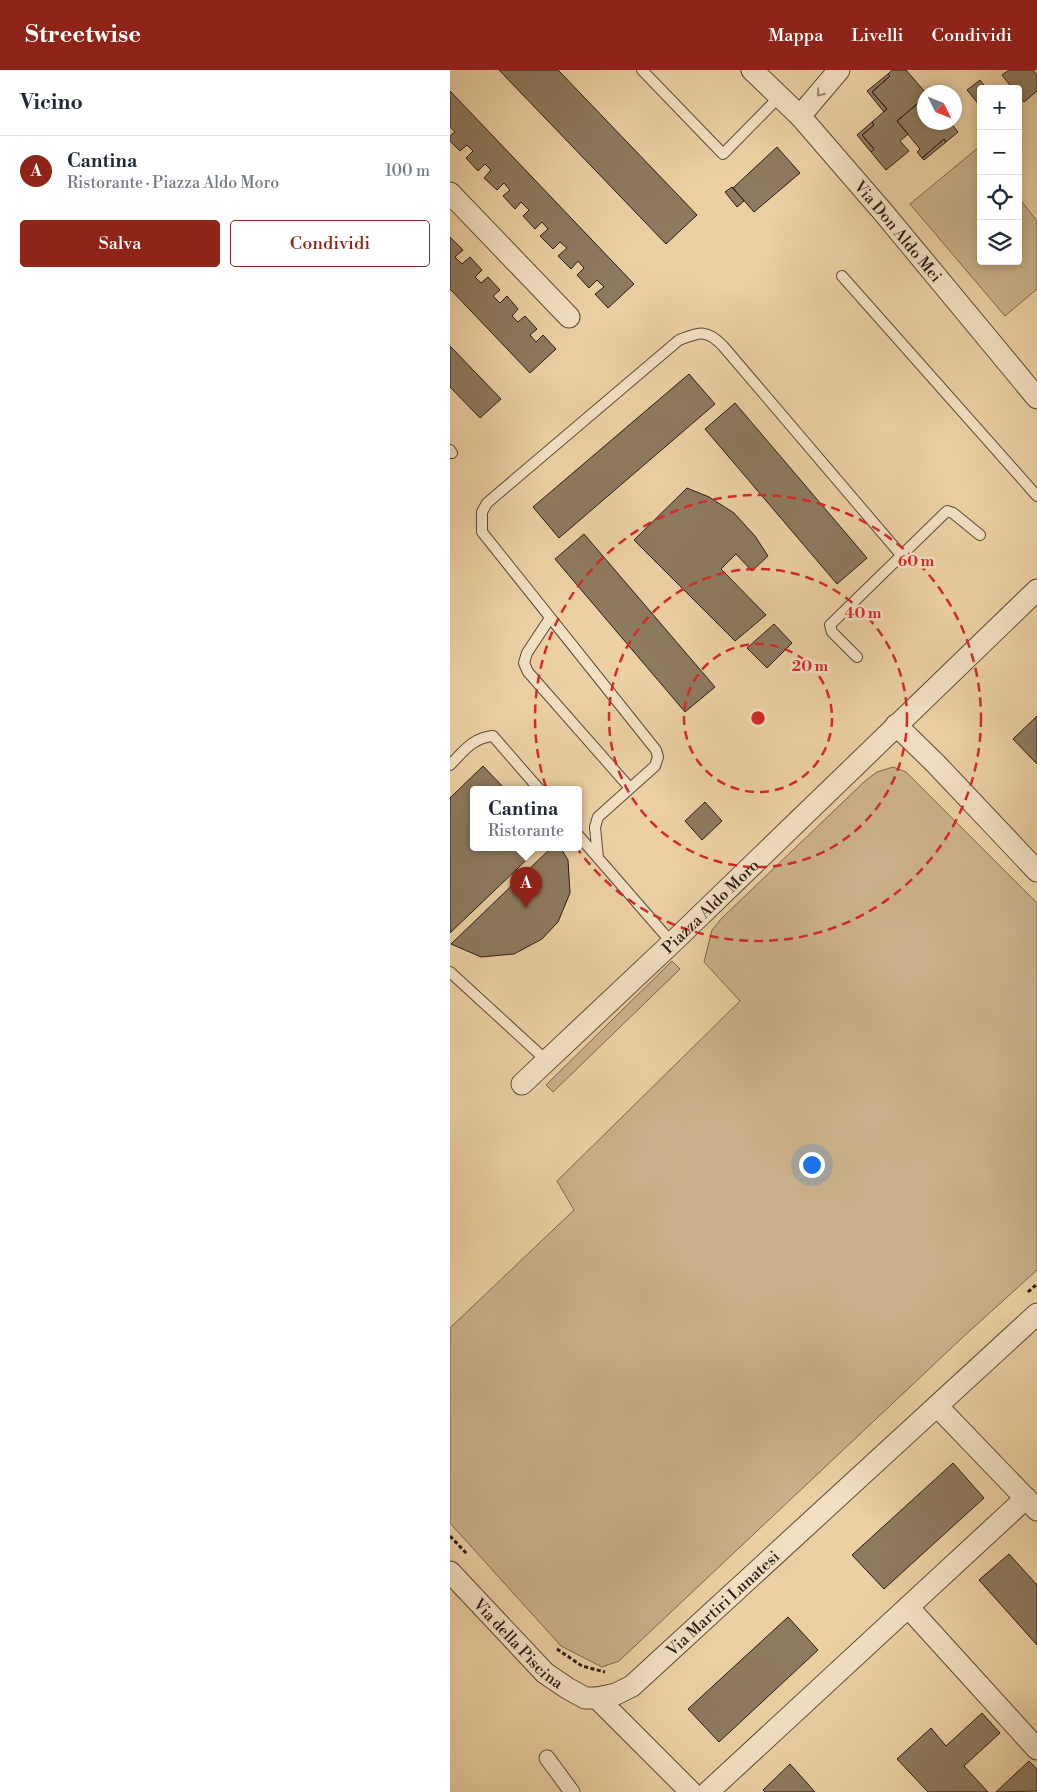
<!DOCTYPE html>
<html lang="it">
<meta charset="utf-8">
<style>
:root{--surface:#fff;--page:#f2f2f3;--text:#1f2937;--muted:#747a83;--line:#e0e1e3;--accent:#8f2418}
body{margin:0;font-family:"Libre Bodoni",serif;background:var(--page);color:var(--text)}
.controls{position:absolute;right:15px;top:15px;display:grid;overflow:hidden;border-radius:5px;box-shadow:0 2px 8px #0003}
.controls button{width:45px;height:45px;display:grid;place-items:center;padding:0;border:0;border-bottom:1px solid var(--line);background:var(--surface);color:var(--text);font:25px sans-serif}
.compass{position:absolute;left:467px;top:15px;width:45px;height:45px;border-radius:50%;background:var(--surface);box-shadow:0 2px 8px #0003;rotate:133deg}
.you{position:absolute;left:361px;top:1094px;width:18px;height:18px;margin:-12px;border:4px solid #fff;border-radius:50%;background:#1a73e8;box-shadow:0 0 0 8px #1a73e833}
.badge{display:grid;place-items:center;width:32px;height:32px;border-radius:50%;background:var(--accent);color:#fff;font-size:16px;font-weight:700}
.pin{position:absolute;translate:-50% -41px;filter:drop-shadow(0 1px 2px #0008)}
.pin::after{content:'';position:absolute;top:26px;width:18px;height:15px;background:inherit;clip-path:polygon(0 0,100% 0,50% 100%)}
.popup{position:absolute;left:20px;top:716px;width:112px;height:65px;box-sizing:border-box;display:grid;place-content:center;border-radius:5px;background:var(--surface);filter:drop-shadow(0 1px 4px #0005);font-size:16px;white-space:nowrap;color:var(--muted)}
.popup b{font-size:19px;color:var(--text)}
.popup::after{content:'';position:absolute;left:50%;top:100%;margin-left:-10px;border:10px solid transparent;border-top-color:var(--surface)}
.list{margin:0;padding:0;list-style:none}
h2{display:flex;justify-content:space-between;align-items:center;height:65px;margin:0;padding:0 20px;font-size:21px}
h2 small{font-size:16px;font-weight:400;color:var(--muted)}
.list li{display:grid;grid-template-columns:32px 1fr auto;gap:15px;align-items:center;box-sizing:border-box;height:70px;padding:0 20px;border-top:1px solid var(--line)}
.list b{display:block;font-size:19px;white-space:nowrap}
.list p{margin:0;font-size:16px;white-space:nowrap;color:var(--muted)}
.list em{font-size:16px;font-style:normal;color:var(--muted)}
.actions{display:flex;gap:10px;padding:15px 20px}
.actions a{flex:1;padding:11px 0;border:1px solid var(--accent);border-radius:5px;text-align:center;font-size:18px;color:var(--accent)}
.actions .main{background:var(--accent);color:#fff}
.icon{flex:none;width:28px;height:28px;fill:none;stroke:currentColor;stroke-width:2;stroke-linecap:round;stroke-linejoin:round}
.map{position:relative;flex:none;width:587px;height:1722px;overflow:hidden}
header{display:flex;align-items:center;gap:30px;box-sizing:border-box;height:70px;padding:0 25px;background:var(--accent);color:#fff}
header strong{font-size:24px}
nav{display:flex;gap:28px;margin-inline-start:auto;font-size:18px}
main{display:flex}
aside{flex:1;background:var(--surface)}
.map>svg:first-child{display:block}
.green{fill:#cbb18b;stroke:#7a6650}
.building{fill:#8e7a5f;stroke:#291c15}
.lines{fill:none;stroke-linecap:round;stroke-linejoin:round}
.service-casing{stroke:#5a4938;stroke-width:12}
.pedestrian-casing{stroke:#5a4938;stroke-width:17}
.minor-casing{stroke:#5a4938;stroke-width:23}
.path{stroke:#291c15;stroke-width:3;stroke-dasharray:4 2.5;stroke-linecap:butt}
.service{stroke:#f3e0c3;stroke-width:10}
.pedestrian{stroke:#f3e0c3;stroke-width:15}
.minor{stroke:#f3e0c3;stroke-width:21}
.oneway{stroke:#988875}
.ring{fill:none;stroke:#d62828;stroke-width:2.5;stroke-dasharray:9 6}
.labels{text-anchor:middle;stroke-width:5;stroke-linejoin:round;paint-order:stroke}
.street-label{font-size:16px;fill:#291c15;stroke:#f3e0c3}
.centre{fill:#d62828;stroke:#f3e0c3;stroke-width:2.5}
.ring-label{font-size:15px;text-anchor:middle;font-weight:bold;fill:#d62828;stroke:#f3e0c3;stroke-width:5;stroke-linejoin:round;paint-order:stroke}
</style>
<header>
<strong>Streetwise</strong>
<nav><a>Mappa</a><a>Livelli</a><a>Condividi</a></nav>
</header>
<main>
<aside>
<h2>Vicino<small></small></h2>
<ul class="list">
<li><span class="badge">A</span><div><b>Cantina</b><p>Ristorante · Piazza Aldo Moro</p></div><em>100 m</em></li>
</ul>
<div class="actions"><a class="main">Salva</a><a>Condividi</a></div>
</aside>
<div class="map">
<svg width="587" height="1722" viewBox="0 0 587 1722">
<rect width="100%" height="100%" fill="#ecd0a3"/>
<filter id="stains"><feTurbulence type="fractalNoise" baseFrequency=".004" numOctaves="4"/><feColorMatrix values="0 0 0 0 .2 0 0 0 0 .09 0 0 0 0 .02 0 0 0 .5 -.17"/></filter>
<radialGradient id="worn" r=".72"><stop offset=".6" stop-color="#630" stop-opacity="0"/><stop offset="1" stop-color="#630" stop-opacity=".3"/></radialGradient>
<path class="green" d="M529,77l2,2v112h37v-64l19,24v68l-32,27 -95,-112z
M443,697l13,5 131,131v367l-75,68 -343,323 -17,6 -41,-21 -111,-123v-195l124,-118 -17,-29 183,-180 -36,-39 8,-32 10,-12 143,-137 12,-9z
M222,891l8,8 -127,123 -7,-7z"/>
<path class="building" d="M49,0h59l139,145 -31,29z
M442,0h14l19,22 -1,6 -27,23 11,13 -8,7 9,10 -23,19 -15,-18 3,-3 -12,-14 12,-10 -2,-3 15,-13 -15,-17 18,-16 -2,-2z
M559,0h24l4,5v16l-13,11 -6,-7v-6h-5l-11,-14z
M438,4l2,2 -18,16 15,17 -3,3 -17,-21z
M530,10l7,9h-6v18l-14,-17z
M0,21l184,193 -26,24 -13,-14 9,-7 -7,-7 -8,8 -12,-13 7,-7 -6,-7 -7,8 -13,-13 9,-8 -7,-6 -7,7 -13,-13 8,-7 -6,-7 -7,7 -12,-13 6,-6 -8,-8 -6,7 -12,-13 7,-6 -6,-7 -7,7 -13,-12 7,-8 -6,-6 -7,7 -12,-13 7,-7 -6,-6 -7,6 -10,-10v-5l5,-4 -5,-5z
M474,28v24h26l8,10 -12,10 -2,-3 -22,19 -5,-6 3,-3 -23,-28z
M422,52l2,3 -12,10 12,14 -3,3 -14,-17z
M494,69l2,3 -22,18 -2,-2z
M327,77l23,26 -46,39 -21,-24z
M282,117l12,14 -7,6 -12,-15z
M0,167l13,13 -8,7 7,7 8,-7 12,13 -7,7 6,6 7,-6 12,13 -7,6 7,7 7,-7 11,13 -6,7 6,6 7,-6 12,13 -7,6 6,7 7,-7 13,14 -26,24 -80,-84z
M0,276l51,53 -21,19 -30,-31z
M239,304l26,30 -156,134 -26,-31z
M285,333l132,155 -30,26 -132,-155z
M237,418l22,9 25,16 21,23 13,20 -16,15 -16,-17 -15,15 45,46 -31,26 -101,-101z
M134,464l131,153 -30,25 -130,-153z
M324,554l18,19 -25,25 -20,-20z
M587,646v48l-24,-25z
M33,696l22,23h-32v58h67l-90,86v-135z
M255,732l17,19 -20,19 -17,-19z
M102,777h8l8,13 2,33 -12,29 -16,17 -28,15 -33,3 -30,-13z
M503,1393l31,35 -100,91 -32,-34z
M559,1484l28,31v60l-58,-65z
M338,1547l30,33 -99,92 -31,-33z
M532,1643l18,20 -36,33 24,26h-60l-31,-33 34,-31 15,18z
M579,1691l8,8v22l-41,1z
M340,1694l25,28h-50l-2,-2z"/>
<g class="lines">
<g class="service-casing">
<path id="service" d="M192,0l81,84 57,-58
M392,206l195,220
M0,380l2,3
M100,548l-23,35 -3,10 4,9 102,116
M407,587l-25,-25 -2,-7 117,-114 6,2 27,22
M0,695c14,-14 22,-27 43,-29l46,53
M128,765l94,108
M148,788l-3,-31 3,-10 57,-51 3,-9 -2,-7 -174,-218v-20l5,-9 192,-163c21,-8 28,-11 44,6l179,210
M0,902l97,89"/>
</g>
<g class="pedestrian-casing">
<path id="pedestrian" d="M97,1688l25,34"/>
</g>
<g class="minor-casing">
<g id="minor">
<path id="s1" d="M302,0l48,46 83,96 154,186"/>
<path d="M350,46l39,-46"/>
<path d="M0,123l119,124"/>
<path d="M446,655l40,39 101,107"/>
<path id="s2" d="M72,1014l154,-145 361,-349"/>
<path d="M487,1336l100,104"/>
<path id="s3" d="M0,1502l95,101 22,15 18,10h12l19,-4 16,-8 37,-34 368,-338"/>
<path d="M458,1537l129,142"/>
<path d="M147,1628l94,94"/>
<path d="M258,1722l318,-294"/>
</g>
</g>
<path class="path" d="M578,1222l9,-8
M0,1466l17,18
M107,1579l25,17 23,6"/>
<use href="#service" class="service"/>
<use href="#pedestrian" class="pedestrian"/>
<use href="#minor" class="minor"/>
</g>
<defs><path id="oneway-chevron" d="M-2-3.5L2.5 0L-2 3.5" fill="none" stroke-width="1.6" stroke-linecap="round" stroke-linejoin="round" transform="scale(1.25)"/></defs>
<use class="oneway" href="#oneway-chevron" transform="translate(370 23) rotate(129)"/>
<g class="ring">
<circle cx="308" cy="648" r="74"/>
<circle cx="308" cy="648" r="149"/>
<circle cx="308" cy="648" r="223"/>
</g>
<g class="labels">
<g class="street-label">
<text dy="6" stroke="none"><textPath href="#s1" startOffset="218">Via Don Aldo Mei</textPath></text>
<text dy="6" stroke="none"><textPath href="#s2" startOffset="259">Piazza Aldo Moro</textPath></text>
<text dy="6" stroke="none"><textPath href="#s3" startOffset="358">Via Martiri Lunatesi</textPath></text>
<text dy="6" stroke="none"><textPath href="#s3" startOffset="99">Via della Piscina</textPath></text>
</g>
</g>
<circle cx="308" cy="648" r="8" class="centre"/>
<g class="ring-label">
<text x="466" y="496">60 m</text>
<text x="413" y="548">40 m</text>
<text x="360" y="601">20 m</text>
</g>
<rect width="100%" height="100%" filter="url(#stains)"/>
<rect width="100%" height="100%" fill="url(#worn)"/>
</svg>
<div class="controls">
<button>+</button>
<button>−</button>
<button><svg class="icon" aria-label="locate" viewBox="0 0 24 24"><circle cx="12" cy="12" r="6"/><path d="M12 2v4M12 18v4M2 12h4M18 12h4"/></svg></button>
<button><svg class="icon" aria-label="layers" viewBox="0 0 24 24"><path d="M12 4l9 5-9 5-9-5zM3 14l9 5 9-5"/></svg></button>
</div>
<svg class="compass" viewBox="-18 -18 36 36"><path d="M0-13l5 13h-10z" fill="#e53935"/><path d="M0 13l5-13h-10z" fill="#747a83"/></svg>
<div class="you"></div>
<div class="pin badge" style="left:76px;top:838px">A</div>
<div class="popup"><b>Cantina</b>Ristorante</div>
</div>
</main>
